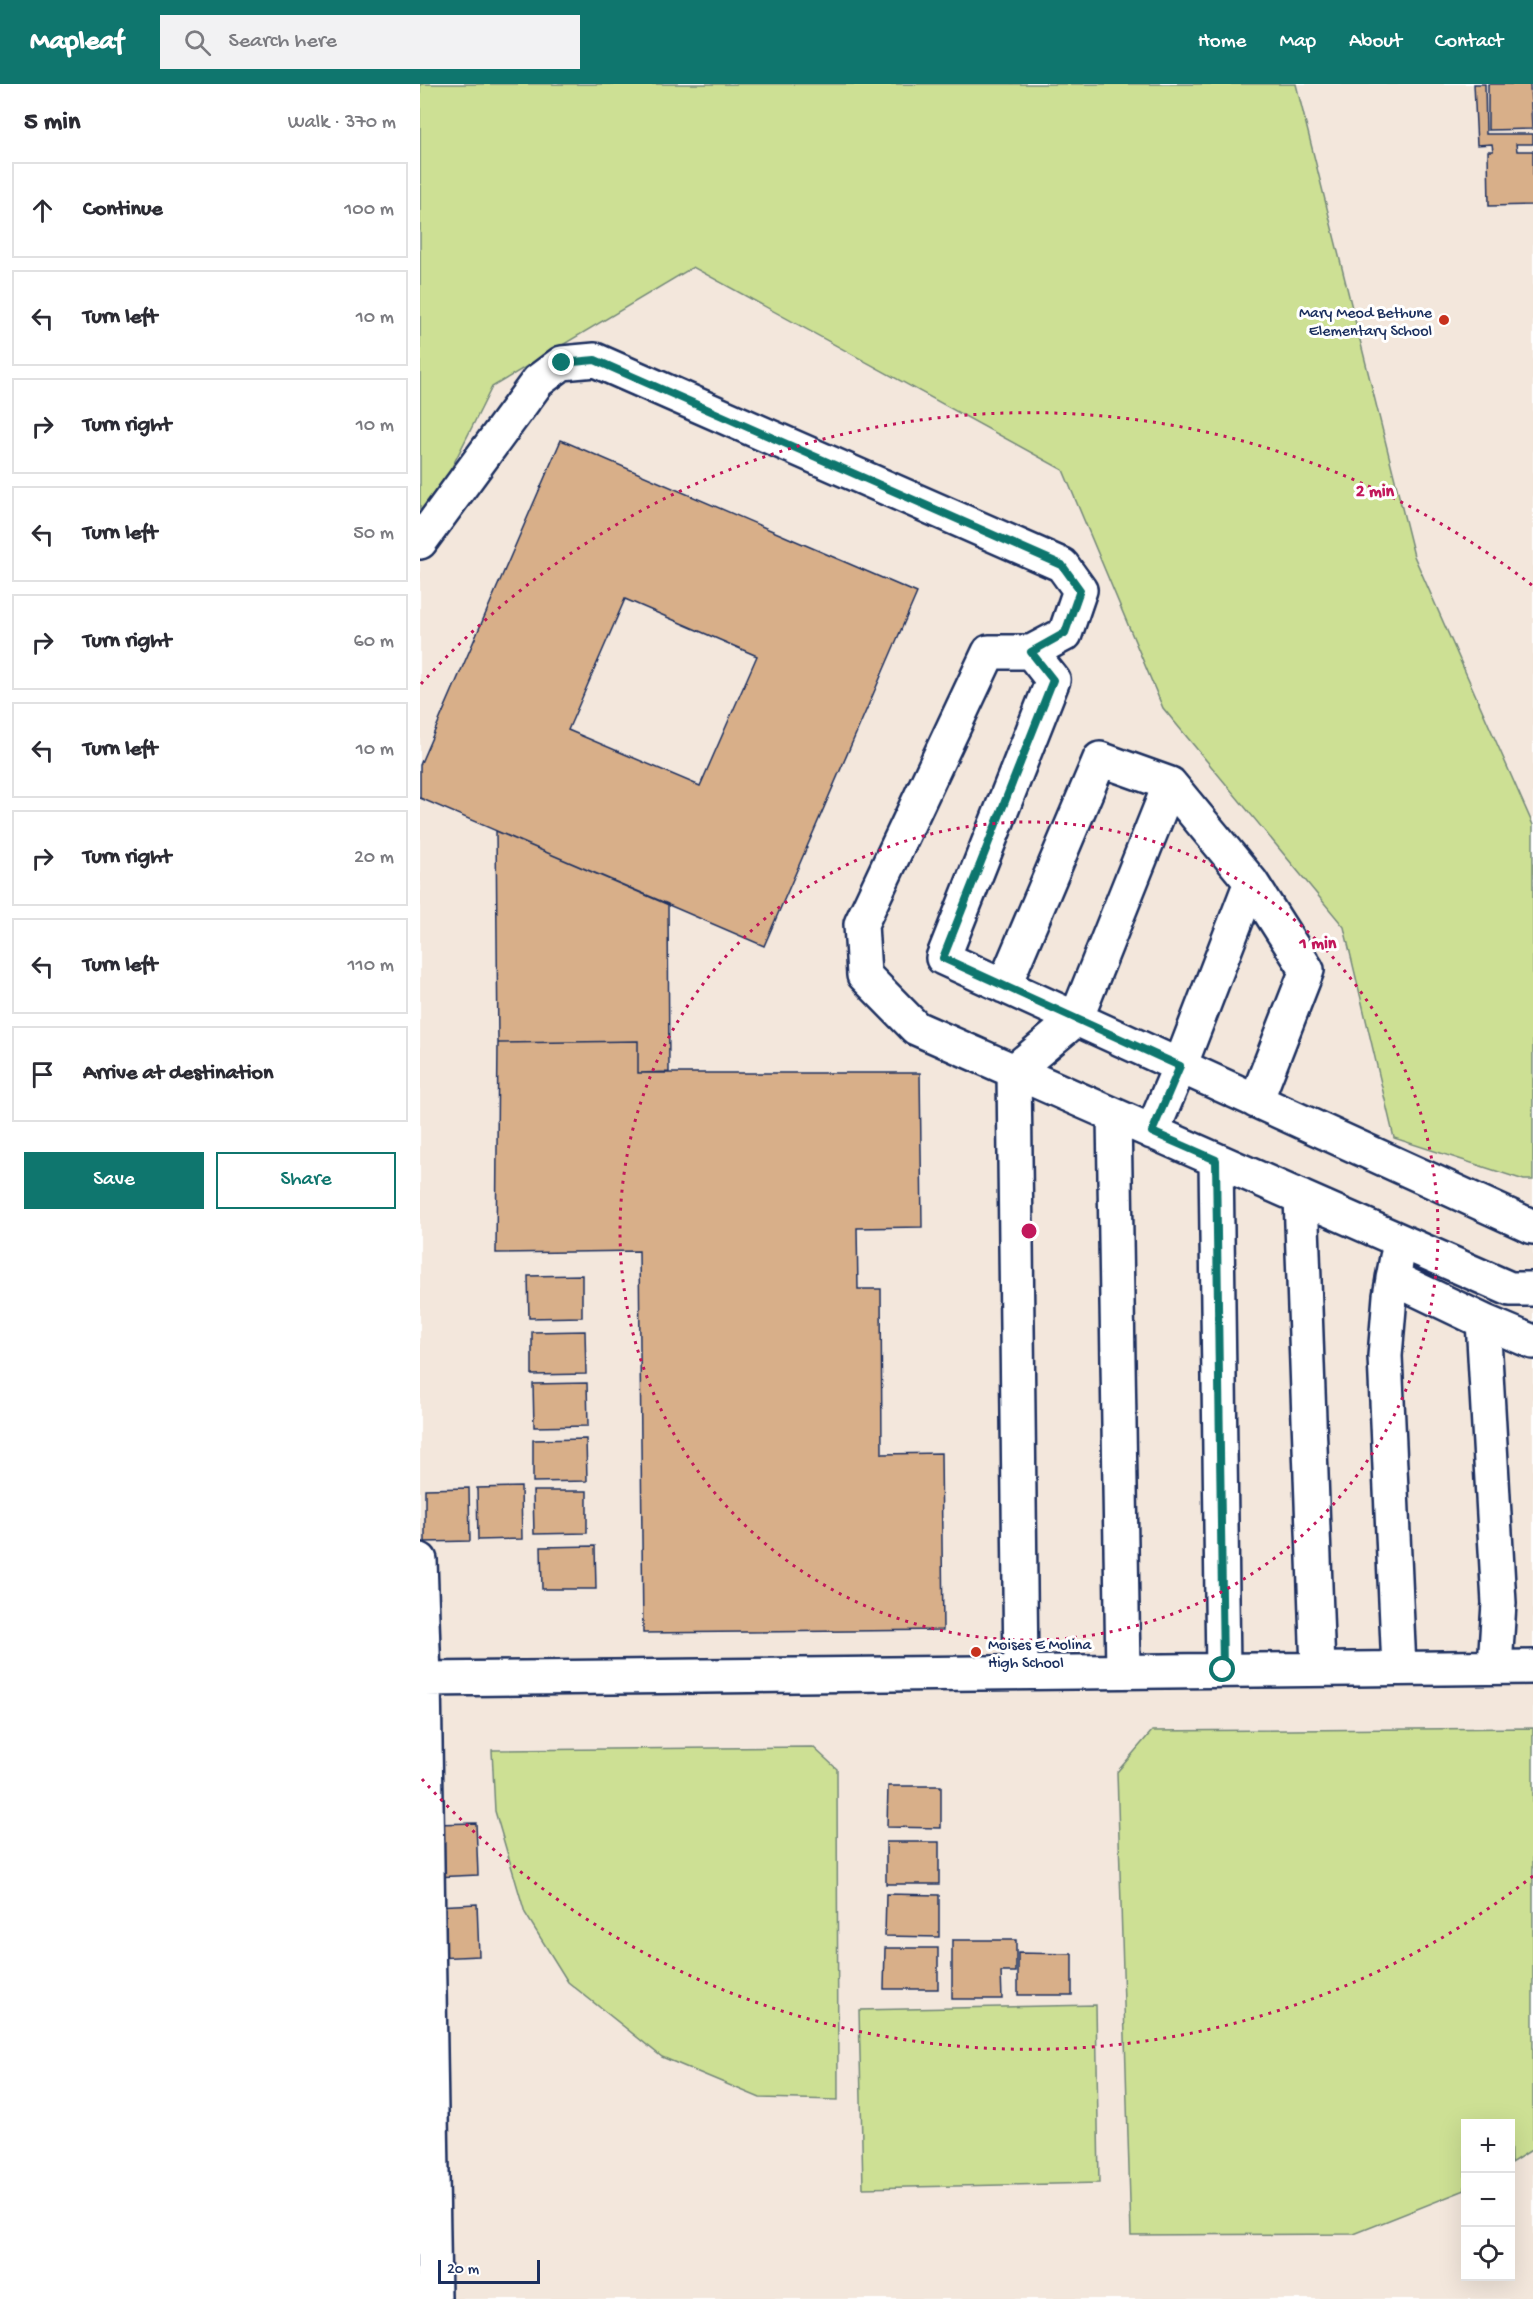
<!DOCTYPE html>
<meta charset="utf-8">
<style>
:root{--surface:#fff;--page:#f2f2f3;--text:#2b2b33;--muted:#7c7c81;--line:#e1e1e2;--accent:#0f766e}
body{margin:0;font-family:"Gochi Hand",sans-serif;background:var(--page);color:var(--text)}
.controls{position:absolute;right:18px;bottom:18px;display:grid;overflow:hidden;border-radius:0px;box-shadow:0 6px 24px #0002}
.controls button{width:54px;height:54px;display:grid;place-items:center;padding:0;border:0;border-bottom:2px solid var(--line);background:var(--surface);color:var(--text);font:30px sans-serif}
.scale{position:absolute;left:18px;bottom:15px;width:102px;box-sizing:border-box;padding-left:6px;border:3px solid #1b2f5e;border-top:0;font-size:16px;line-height:21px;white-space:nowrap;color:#1b2f5e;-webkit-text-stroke:4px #fff;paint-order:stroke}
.stop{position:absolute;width:18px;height:18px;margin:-14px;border:4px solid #0f766e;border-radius:50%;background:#fff}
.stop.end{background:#0f766e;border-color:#fff;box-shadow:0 2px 6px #0008}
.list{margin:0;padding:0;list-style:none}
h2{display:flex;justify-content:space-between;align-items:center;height:78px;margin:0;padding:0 24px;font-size:26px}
h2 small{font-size:20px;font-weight:400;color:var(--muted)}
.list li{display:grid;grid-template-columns:39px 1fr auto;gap:18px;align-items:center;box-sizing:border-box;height:96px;margin:0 12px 12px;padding:0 12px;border:2px solid var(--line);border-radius:0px}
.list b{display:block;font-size:22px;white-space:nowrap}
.list em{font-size:20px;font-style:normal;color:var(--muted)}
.actions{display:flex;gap:12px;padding:18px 24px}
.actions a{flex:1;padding:14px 0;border:2px solid var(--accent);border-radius:0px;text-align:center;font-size:21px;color:var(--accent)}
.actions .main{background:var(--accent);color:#fff}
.icon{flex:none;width:33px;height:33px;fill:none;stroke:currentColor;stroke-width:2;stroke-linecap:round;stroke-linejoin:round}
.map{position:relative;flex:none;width:1113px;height:2215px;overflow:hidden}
header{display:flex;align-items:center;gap:36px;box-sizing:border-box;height:84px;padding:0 30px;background:var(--accent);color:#fff}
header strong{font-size:28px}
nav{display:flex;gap:33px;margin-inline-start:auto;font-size:21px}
.search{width:420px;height:54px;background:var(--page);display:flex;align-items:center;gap:15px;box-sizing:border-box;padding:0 21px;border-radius:0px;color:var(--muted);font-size:22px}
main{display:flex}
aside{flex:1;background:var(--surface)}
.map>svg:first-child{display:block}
.built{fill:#f3e7dc;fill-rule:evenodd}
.green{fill:#cde094;stroke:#748879;stroke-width:1.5}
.building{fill:#d8af89;stroke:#1b2f5e;stroke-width:1.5;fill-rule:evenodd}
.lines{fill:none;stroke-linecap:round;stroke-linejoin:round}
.minor-casing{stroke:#1b2f5e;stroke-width:38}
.minor{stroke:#fff;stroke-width:33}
.route{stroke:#0f766e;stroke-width:8}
.ring{fill:none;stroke:#c2185b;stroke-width:3;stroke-dasharray:3 6}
.poi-dot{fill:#c8321e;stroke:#fff;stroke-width:2}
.labels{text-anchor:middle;stroke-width:6;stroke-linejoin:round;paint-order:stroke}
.poi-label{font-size:16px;fill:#1b2f5e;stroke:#fff;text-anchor:end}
.centre{fill:#c2185b;stroke:#fff;stroke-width:3}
.ring-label{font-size:18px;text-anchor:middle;font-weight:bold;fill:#c2185b;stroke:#fff;stroke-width:6;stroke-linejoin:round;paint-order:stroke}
</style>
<header>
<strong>Mapleaf</strong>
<div class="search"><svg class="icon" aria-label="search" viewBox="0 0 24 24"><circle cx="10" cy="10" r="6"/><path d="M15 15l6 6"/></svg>Search here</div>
<nav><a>Home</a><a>Map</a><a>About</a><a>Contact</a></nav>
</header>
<main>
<aside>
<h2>5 min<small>Walk · 370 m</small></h2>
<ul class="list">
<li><svg class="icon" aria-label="ahead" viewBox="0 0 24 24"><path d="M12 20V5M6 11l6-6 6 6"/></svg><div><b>Continue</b></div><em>100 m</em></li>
<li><svg class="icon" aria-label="left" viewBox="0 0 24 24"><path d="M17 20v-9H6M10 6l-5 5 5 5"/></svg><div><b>Turn left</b></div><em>10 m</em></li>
<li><svg class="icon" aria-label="right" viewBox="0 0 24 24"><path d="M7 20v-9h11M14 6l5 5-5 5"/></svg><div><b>Turn right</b></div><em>10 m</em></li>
<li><svg class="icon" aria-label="left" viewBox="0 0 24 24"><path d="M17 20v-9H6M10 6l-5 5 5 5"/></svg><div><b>Turn left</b></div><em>50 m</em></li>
<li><svg class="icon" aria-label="right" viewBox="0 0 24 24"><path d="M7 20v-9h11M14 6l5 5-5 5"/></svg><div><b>Turn right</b></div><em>60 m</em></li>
<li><svg class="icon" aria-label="left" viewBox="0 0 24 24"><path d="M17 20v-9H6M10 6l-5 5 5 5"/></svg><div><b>Turn left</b></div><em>10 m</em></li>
<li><svg class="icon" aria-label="right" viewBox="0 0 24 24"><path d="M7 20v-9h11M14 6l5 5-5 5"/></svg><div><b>Turn right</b></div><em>20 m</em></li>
<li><svg class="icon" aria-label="left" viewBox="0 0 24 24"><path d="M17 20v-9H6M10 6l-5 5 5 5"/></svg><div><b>Turn left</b></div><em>110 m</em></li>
<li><svg class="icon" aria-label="arrive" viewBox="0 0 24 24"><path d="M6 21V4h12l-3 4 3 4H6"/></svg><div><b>Arrive at destination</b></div></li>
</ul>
<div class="actions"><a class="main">Save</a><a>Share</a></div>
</aside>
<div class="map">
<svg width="1113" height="2215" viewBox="0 0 1113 2215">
<rect width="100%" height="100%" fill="#fff"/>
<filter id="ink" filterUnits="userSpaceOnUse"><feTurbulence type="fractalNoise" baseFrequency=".0167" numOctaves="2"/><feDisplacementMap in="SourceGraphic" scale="12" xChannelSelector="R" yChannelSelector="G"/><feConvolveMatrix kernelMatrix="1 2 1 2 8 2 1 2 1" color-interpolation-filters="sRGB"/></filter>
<g filter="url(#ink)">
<path class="built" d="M876,0h237v741l-119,-269z
M273,183l370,203 100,238 181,219 50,211 130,42h9v1119h-1113v-1768l72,-144zM1046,2040h44v152h-44z"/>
<path class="green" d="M0,0h876l118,472 119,269v355h-9l-130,-42 -50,-211 -181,-219 -100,-238 -370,-203 -201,120 -72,144z
M1113,1644v421l-22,14 -1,-39h-44l-1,66 -111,44 -223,1 -14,-463 35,-41z
M393,1663l24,22 1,331 -78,-2 -98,-41 -94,-75 -43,-69 -30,-102 -3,-61z
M676,1921l3,178 -236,5 -4,-178z"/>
<path class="building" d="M1054,0h11l1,50h47v10h-17l1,7h16v54l-44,1 -1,-55h5l-1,-7 -15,1z
M1068,0h42l2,45 -44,1z
M141,356l356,153 -153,353 -344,-148v-33zM205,515l132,57 -57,130 -132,-56z
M76,747l172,73 1,168 -31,1v-32l-140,2z
M218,957v32h282l2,154 -65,1 1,61h23l1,165 59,-1 2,177 -300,3 -4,-382 -143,2 2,-210z
M162,1191v42l-53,1 -1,-42z
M165,1247l1,43 -54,1v-43z
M167,1299l1,43 -54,1 -1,-43z
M166,1355l1,42 -54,1v-42z
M101,1403l1,52 -44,1 -1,-52z
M49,1404l1,53 -45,1v-53z
M113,1407h54v42l-53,1z
M175,1462l1,43h-54l-1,-42z
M468,1702h53v42l-54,-1z
M56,1739l2,52 -44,2 -1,-53z
M466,1758h53v42h-53z
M466,1810l53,1v42l-54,-1z
M57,1820l2,52 -44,2 -1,-52z
M532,1856h64v32h-15l1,27h-50z
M465,1864h53v41h-54z
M598,1869l54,1v41h-54z"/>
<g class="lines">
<g class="minor-casing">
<path id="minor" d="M0,458l118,-161 24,-18 33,-3 467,205 18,25 -15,44 -34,18h-42l-128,272 3,51 52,53 594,261h23
M611,568l22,28 -110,278 590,269
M584,902l96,-227 70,25
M694,1031l9,556
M732,1048l28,-66 71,-184
M796,1076l7,510
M881,1113l17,472
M977,1173l-7,39 -5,60 14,312
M973,1194l90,43 16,282 -4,64
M1063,1237l50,21
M0,1476l4,119
M601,1588l-7,-601 62,-52 94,-235 81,98 56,88 -51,131
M14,2215l-10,-620 1109,-12"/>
</g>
<use href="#minor" class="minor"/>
</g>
</g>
<g class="lines" filter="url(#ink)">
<path class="route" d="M142,279l33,-3 467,205 18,25 -15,43 -34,19 22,28 -110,278 237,108 -28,66 64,28 7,510"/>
</g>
<g class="ring">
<circle cx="609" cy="1147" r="409"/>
<path d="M1113 1792A818 818 0 0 1 1 1694M1 600A818 818 0 0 1 1113 502"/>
</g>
<g class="poi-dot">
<circle cx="1024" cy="236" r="6"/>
<circle cx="556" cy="1568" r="6"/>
</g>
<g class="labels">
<g class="poi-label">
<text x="1012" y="233">Mary Meod Bethune<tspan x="1012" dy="18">Elementary School</tspan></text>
<text x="568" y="1565" text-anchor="start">Moises E Molina<tspan x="568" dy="18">High School</tspan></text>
</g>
</g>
<circle cx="609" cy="1147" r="9" class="centre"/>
<g class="ring-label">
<text x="955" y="412">2 min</text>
<text x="898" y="864">1 min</text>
</g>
</svg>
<div class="controls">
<button>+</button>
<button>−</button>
<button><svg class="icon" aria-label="locate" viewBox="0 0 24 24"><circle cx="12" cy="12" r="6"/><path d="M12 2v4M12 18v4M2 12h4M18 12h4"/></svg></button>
</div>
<div class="scale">20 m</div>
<div class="stop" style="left:803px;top:1586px"></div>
<div class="stop end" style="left:142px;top:279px"></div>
</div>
</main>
